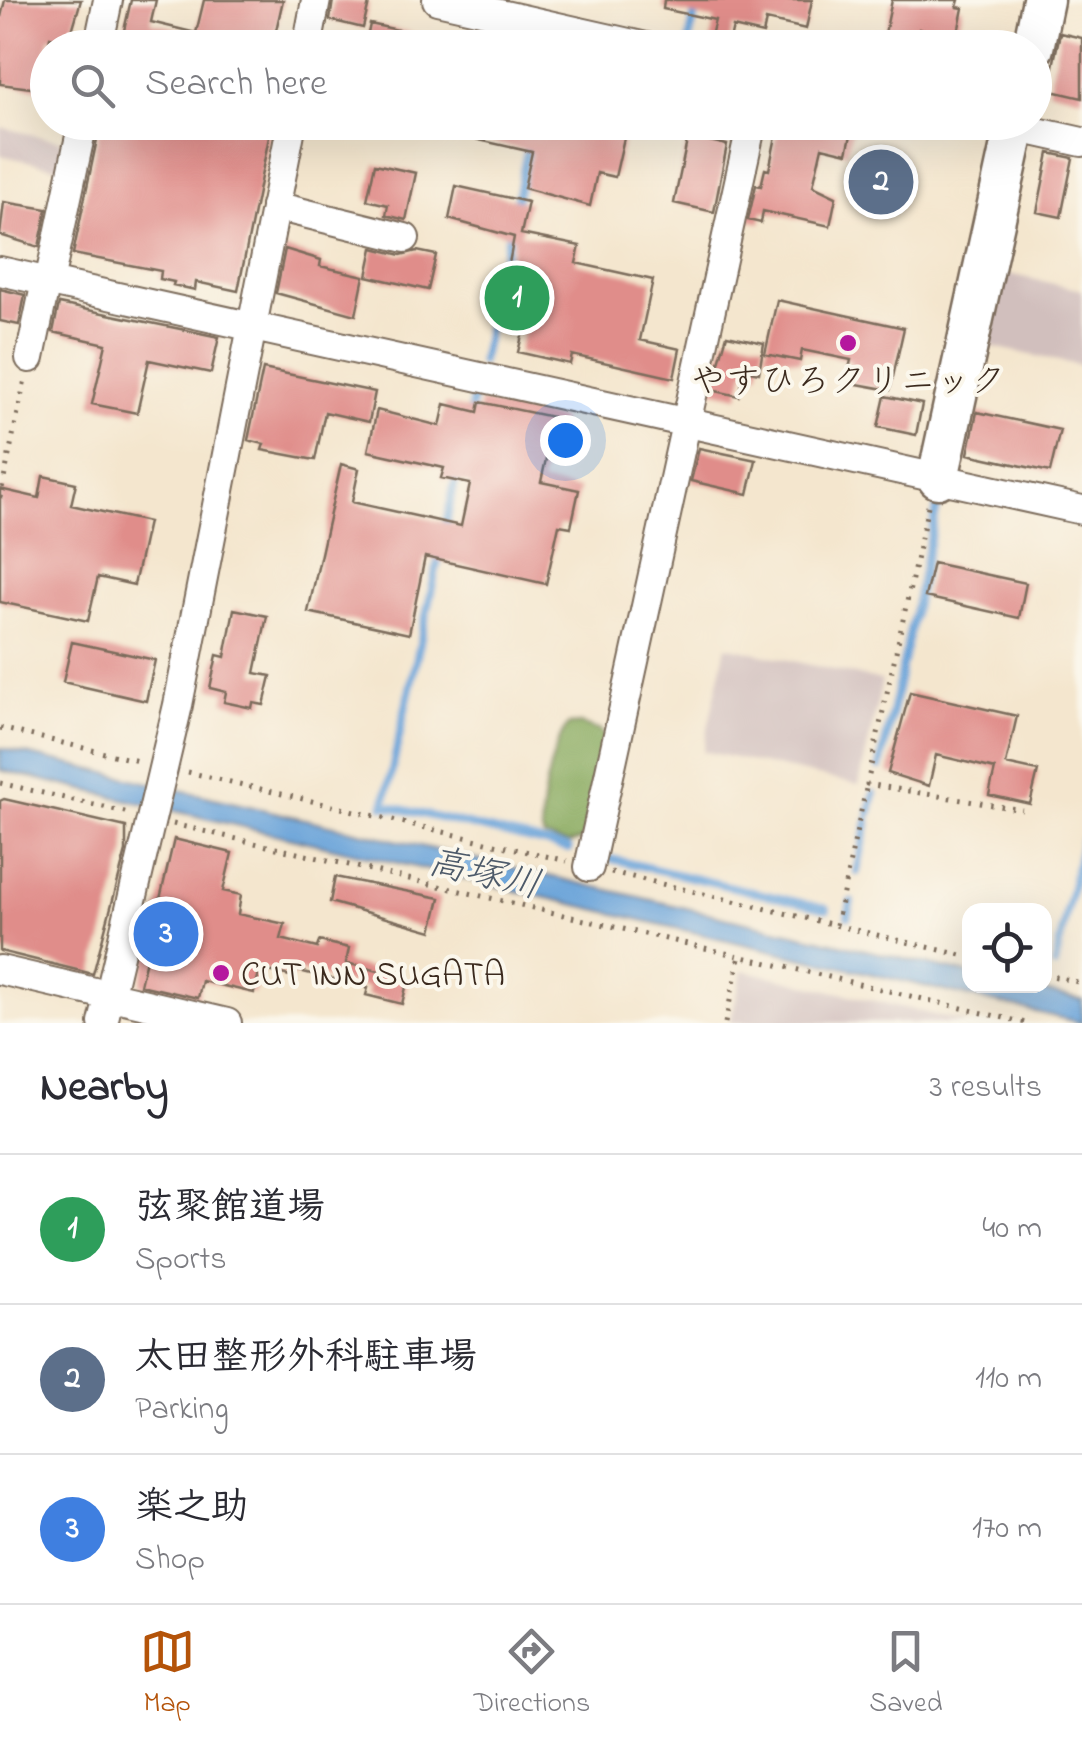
<!DOCTYPE html>
<meta charset="utf-8">
<style>
:root{--surface:#fff;--page:#f2f2f3;--text:#2b2b33;--muted:#7c7c81;--line:#e1e1e2;--accent:#b45309}
body{margin:0;font-family:"Indie Flower","Klee One",sans-serif;background:var(--page);color:var(--text)}
.controls{position:absolute;right:30px;bottom:30px;display:grid;overflow:hidden;border-radius:20px;box-shadow:0 10px 40px #0002}
.controls button{width:90px;height:90px;display:grid;place-items:center;padding:0;border:0;border-bottom:2px solid var(--line);background:var(--surface);color:var(--text);font:50px sans-serif}
.you{position:absolute;left:565px;top:440px;width:35px;height:35px;margin:-25px;border:8px solid #fff;border-radius:50%;background:#1a73e8;box-shadow:0 0 0 15px #1a73e833}
.badge{display:grid;place-items:center;width:65px;height:65px;border-radius:50%;background:var(--accent);color:#fff;font-size:32px;font-weight:700}
.pin{position:absolute;translate:-50% -50%;border:5px solid #fff;box-shadow:0 2px 10px #0006}
.list{margin:0;padding:0;list-style:none}
h2{display:flex;justify-content:space-between;align-items:center;height:130px;margin:0;padding:0 40px;font-size:42px}
h2 small{font-size:32px;font-weight:400;color:var(--muted)}
.list li{display:grid;grid-template-columns:65px 1fr auto;gap:30px;align-items:center;box-sizing:border-box;height:150px;padding:0 40px;border-top:2px solid var(--line)}
.list b{display:block;font-size:38px;white-space:nowrap}
.list p{margin:0;font-size:32px;white-space:nowrap;color:var(--muted)}
.list em{font-size:32px;font-style:normal;color:var(--muted)}
.icon{flex:none;width:55px;height:55px;fill:none;stroke:currentColor;stroke-width:2;stroke-linecap:round;stroke-linejoin:round}
.map{position:relative;flex:none;width:1082px;height:1023px;overflow:hidden}
.search{position:absolute;background:var(--surface);box-shadow:0 10px 40px #0002;left:30px;right:30px;top:30px;height:110px;display:flex;align-items:center;gap:25px;box-sizing:border-box;padding:0 35px;border-radius:55px;color:var(--muted);font-size:38px}
.sheet{height:580px;background:var(--surface)}
nav{display:flex;justify-content:space-around;align-items:center;box-sizing:border-box;height:140px;border-top:2px solid var(--line);background:var(--surface);font-size:28px;color:var(--muted)}
nav a{display:grid;justify-items:center;gap:5px}
nav .on{color:var(--accent)}
.map>svg:first-child{display:block}
.industrial{fill:#d1bfbd}
.forest{fill:#86a85c;stroke:#60693d;stroke-width:2.5}
.water{fill:#69a3d9;stroke:#52667c;stroke-width:2.5}
.lines{fill:none;stroke-linecap:round;stroke-linejoin:round}
.stream{stroke:#69a3d9;stroke-width:8}
.building{fill:#e08d8a}
.street-casing{stroke:#7c6c5c;stroke-width:32}
.secondary-casing{stroke:#7c6c5c;stroke-width:45}
.path{stroke:#7c6c5c;stroke-width:5;stroke-dasharray:2.5 8;stroke-linecap:butt}
.street{stroke:#fff;stroke-width:28}
.secondary{stroke:#fff;stroke-width:40}
.poi-dot{fill:#b5179e;stroke:#fbf7ec;stroke-width:4}
.labels{text-anchor:middle;stroke-width:8;stroke-linejoin:round;paint-order:stroke}
.poi-label{font-size:35px;fill:#3b2a1e;stroke:#fbf7ec}
.water-label{font-size:38px;font-style:italic;fill:#4d5a69;stroke:#fbf7ec}
</style>
<div class="map">
<svg width="1082" height="1023" viewBox="0 0 1082 1023">
<rect width="100%" height="100%" fill="#fbf7ec"/>
<filter id="ink" filterUnits="userSpaceOnUse"><feTurbulence type="fractalNoise" baseFrequency=".01" numOctaves="2"/><feDisplacementMap in="SourceGraphic" scale="20" xChannelSelector="R" yChannelSelector="G"/><feConvolveMatrix kernelMatrix="1 2 1 2 8 2 1 2 1" color-interpolation-filters="sRGB"/></filter>
<filter id="wash" filterUnits="userSpaceOnUse"><feTurbulence type="fractalNoise" baseFrequency=".0048" numOctaves="4" result="noise"/><feDisplacementMap in="SourceGraphic" scale="40" xChannelSelector="R" yChannelSelector="G"/><feGaussianBlur stdDeviation="2.25" result="paint"/><feColorMatrix in="noise" values="0 0 0 0 0 0 0 0 0 0 0 0 0 0 0 0 0 1.4 0 .05"/><feComposite in="paint" operator="in"/></filter>
<g filter="url(#wash)">
<rect width="100%" height="100%" fill="#f4e6ce"/>
<path class="industrial" d="M0,127l69,16 -5,26 -64,-14z
M1000,272l82,18v76l-98,-21z
M726,646l156,35 -23,104 -156,-34z
M743,970l226,53h-239z"/>
<path class="forest" d="M580,724l21,7 4,8 -22,101 -16,4 -23,-7c-10,-15 10,-102 25,-112z"/>
<path class="water" d="M0,748l969,226 1,12h48l64,14v23l-1082,-253z"/>
<g class="lines">
<path class="stream" d="M689,41l9,-41
M550,48l1,-7
M515,206l14,-64
M481,362l29,-133
M469,416l6,-25
M445,528l12,-55
M181,765l6,-37
M880,767l57,-259
M384,805l185,44
M384,806l56,-254
M870,813l4,-19
M607,858l220,51
M857,872l11,-51
M848,916l3,-14
M1055,965l27,-124"/>
</g>
<g id="blocks">
<path class="building" d="M5,0h76l-12,41 -19,-4 -11,52 -39,-5v-63z
M131,0h25l-5,22 45,11 8,-33h79l-11,48h-152z
M333,0l36,3 -6,25 -33,-8z
M664,0h148l-6,29 -40,-9 -3,14 -30,-7 -4,17 -19,-4 5,-20 -52,-11z
M892,0h67l-2,7 6,1 -6,30 -38,-9 -4,19h-33z
M370,24l70,15 -1,9h-74z
M1060,33l22,5v60l-34,-8z
M124,122h148l-34,169 -42,-9 -1,8 -22,-5 1,-3 -14,-3 1,-8 -88,-17 27,-129 23,5z
M440,122h153l33,7 -11,48 -18,-4 -7,33 -66,-18 8,-36 -93,-21z
M779,122h75l-7,31 -25,-6 -9,39 23,11 -6,29 -67,-15 -2,12 -13,-3 8,-35 5,1 4,-17 4,1z
M688,136l39,9 -13,67 -40,-9z
M1049,153l24,5 -12,59 -24,-5z
M375,164l41,9 -10,47 -20,-5 2,-10 -21,-5z
M456,186l72,16 -7,32 59,12 -4,17 77,17 -13,60 40,9 -6,29 -102,-23 -2,9 -52,-12 6,-24 -26,-6 16,-85 -65,-18z
M4,202l43,7 -8,38 -39,-12z
M373,248l28,7 16,-4 19,4 -8,35 -61,-14z
M285,249l36,11 -1,6 44,10 -8,39 -80,-22z
M0,289l25,6 -6,30 -19,-4z
M777,300l127,28 -14,62 -44,-8 5,-22 -49,-10 -2,11 -35,-7z
M59,304l160,33 -8,36 -62,-13 -12,53 -45,-9 14,-60 -53,-12z
M727,335l37,8 -5,30 -14,-3 -6,26 -28,-6z
M263,369l112,23 -6,30 -44,-10 -10,48 -53,-10 2,-6 -16,-4z
M885,396l37,8 -6,31 -38,-8z
M480,402l82,17 -6,27 -7,-1 -8,37 38,8 -8,37 -12,-2 -13,59 -121,-27 -16,77 -101,-22 33,-148 18,5 -7,33 109,24 9,-42 -29,-6 3,-10 -76,-17 9,-41 63,16 5,-22 33,8z
M977,412l83,18 -10,42 -82,-18z
M699,448l57,12 -8,34 -57,-13z
M43,476l33,7 -5,22 77,17 -14,63 -36,-8 -10,44 -88,-19v-113l39,9z
M933,563l93,20 -7,35 -94,-21z
M234,609l33,7 -12,57 16,3 -7,29 -11,-2 -1,5 -28,-6 2,-10 -16,-4 7,-33 8,2z
M72,642l83,18 -9,41 -83,-19z
M910,692l107,24 -11,48 32,7 -8,33 -41,-9 6,-26 -59,-14 -7,31 -41,-13z
M4,799l122,28v24l-33,123 -93,-23v-150z
M174,839l58,14 -9,38 18,4 -3,19 47,10 -4,15 36,9 2,-7 30,7 -3,15 53,13 -2,4 10,3 -5,21 -36,-9 2,-7 -73,-18 -1,7 -34,-8 -6,24 -52,-12 -4,17 -58,-13z
M335,877l105,21 -8,33 -102,-29z"/>
</g>
</g>
<g filter="url(#ink)">
<use href="#blocks" fill-opacity="0" stroke="#7c6c5c" stroke-width="2.5"/>
<g class="lines">
<g class="street-casing">
<path id="street" d="M437,0l214,48
M98,48l10,-48
M307,48l9,-48
M992,122l90,20
M275,206l130,32
M0,271l1082,239
M49,282l34,-160
M30,358l16,-77
M589,867l163,-745
M0,970l227,53
M103,1023l75,-318 114,-583"/>
</g>
<g class="secondary-casing">
<path id="secondary" d="M1033,48l10,-48
M938,478l78,-356"/>
</g>
<path class="path" d="M0,498l25,-119
M928,506l-61,278 155,26
M0,728l138,33
M188,772l379,89
M0,783l129,30
M173,824l853,199
M611,872l359,85
M836,925l31,-141
M1044,974l38,9
M725,1023l15,-67"/>
<use href="#street" class="street"/>
<use href="#secondary" class="secondary"/>
</g>
</g>
<g class="poi-dot">
<circle cx="848" cy="343" r="10"/>
<circle cx="221" cy="973" r="10"/>
</g>
<g class="labels">
<g class="poi-label">
<text x="848" y="392">やすひろクリニック</text>
<text x="241" y="985" text-anchor="start">CUT INN SUGATA</text>
</g>
<g class="water-label">
<text transform="translate(485 872) rotate(13)" y="13">高塚川</text>
</g>
</g>
</svg>
<div class="controls">
<button><svg class="icon" aria-label="locate" viewBox="0 0 24 24"><circle cx="12" cy="12" r="6"/><path d="M12 2v4M12 18v4M2 12h4M18 12h4"/></svg></button>
</div>
<div class="you"></div>
<div class="pin badge" style="left:517px;top:298px;background:#2e9e5b">1</div>
<div class="pin badge" style="left:881px;top:182px;background:#5c6f8a">2</div>
<div class="pin badge" style="left:166px;top:934px;background:#3f7fe0">3</div>
<div class="search"><svg class="icon" aria-label="search" viewBox="0 0 24 24"><circle cx="10" cy="10" r="6"/><path d="M15 15l6 6"/></svg>Search here</div>
</div>
<section class="sheet">
<h2>Nearby<small>3 results</small></h2>
<ul class="list">
<li><span class="badge" style="background:#2e9e5b">1</span><div><b>弦聚館道場</b><p>Sports</p></div><em>40 m</em></li>
<li><span class="badge" style="background:#5c6f8a">2</span><div><b>太田整形外科駐車場</b><p>Parking</p></div><em>110 m</em></li>
<li><span class="badge" style="background:#3f7fe0">3</span><div><b>楽之助</b><p>Shop</p></div><em>170 m</em></li>
</ul>
</section>
<nav>
<a class="on"><svg class="icon" aria-label="map" viewBox="0 0 24 24"><path d="M3 6l6-2 6 2 6-2v14l-6 2-6-2-6 2zM9 4v14M15 6v14"/></svg>Map</a>
<a><svg class="icon" aria-label="directions" viewBox="0 0 24 24"><path d="M12 3l9 9-9 9-9-9zM9 14v-3h6M13 9l2 2-2 2"/></svg>Directions</a>
<a><svg class="icon" aria-label="saved" viewBox="0 0 24 24"><path d="M7 4h10v16l-5-4-5 4z"/></svg>Saved</a>
</nav>
